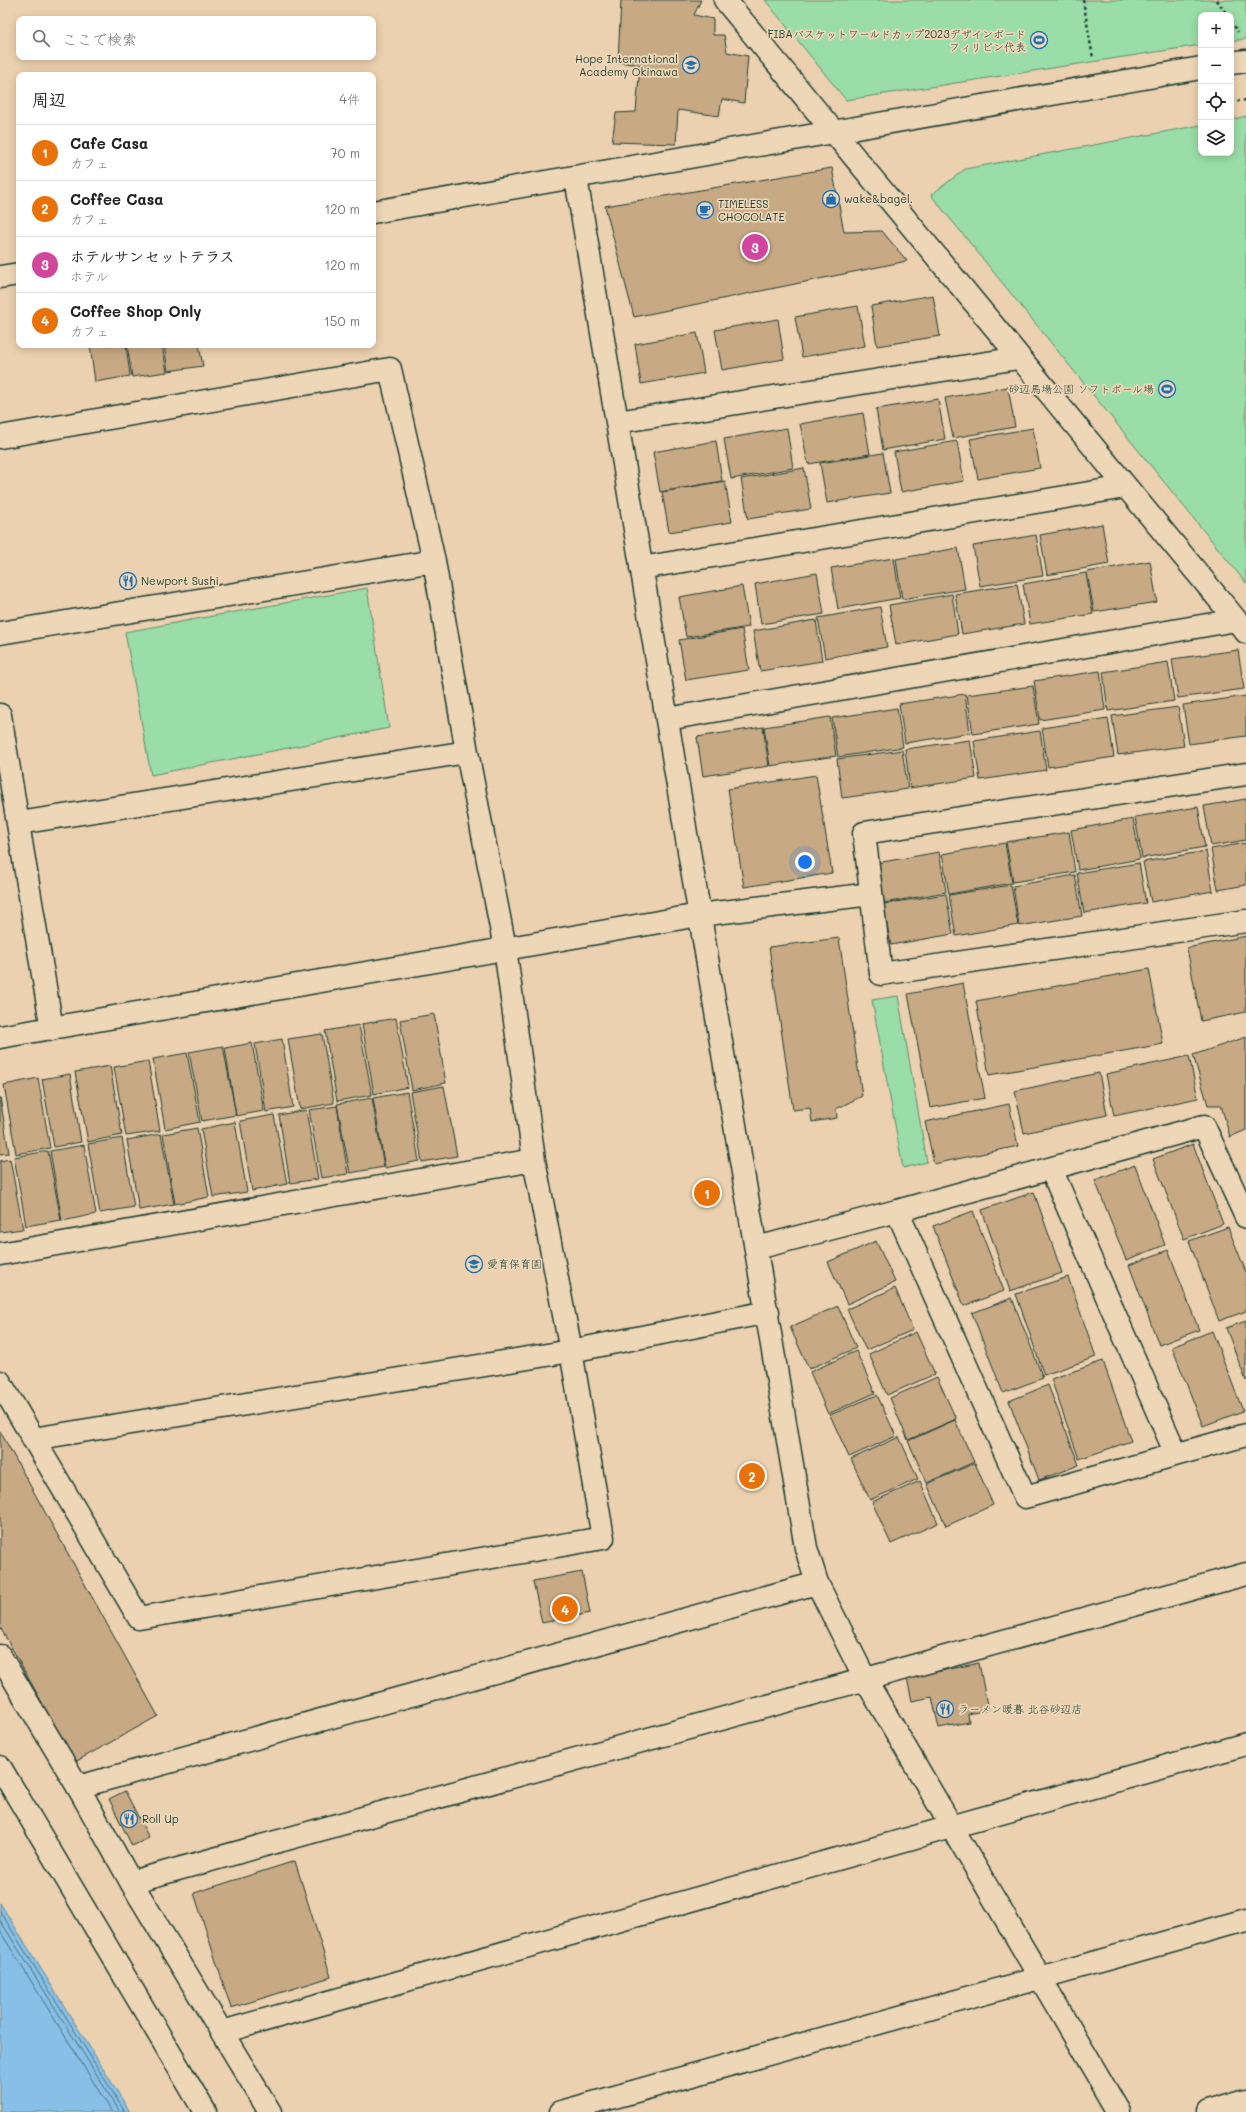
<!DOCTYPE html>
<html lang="ja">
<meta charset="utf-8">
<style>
:root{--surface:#fff;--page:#f2f2f2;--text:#222;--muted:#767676;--line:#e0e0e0;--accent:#1f6fb2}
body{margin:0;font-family:Mali,"Klee One",sans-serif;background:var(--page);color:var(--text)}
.controls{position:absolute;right:12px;top:12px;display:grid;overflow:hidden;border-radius:8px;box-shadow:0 2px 10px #0003}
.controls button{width:36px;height:36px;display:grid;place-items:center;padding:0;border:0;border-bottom:1px solid var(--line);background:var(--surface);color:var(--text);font:20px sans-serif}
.you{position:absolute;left:805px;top:862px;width:14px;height:14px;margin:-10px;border:3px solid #fff;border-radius:50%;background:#1a73e8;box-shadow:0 0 0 6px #1a73e833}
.badge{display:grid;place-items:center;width:26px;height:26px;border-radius:50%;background:var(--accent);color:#fff;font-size:13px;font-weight:700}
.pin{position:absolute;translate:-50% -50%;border:2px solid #fff;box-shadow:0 1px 4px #0006}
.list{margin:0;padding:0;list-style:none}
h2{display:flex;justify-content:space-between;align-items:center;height:52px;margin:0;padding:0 16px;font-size:17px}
h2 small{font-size:13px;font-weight:400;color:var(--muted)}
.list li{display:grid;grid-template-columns:26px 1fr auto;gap:12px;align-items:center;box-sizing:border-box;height:56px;padding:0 16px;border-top:1px solid var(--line)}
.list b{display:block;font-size:15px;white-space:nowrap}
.list p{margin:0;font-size:13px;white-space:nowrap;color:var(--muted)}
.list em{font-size:13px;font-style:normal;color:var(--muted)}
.icon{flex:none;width:22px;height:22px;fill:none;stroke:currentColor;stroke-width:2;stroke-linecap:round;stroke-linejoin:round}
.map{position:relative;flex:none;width:1246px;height:2112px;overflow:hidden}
.search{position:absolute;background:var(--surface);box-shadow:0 2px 10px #0003;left:16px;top:16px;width:360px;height:44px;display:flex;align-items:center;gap:10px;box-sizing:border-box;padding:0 14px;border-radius:8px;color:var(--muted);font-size:15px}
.panel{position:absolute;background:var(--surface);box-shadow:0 2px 10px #0003;left:16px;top:72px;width:360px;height:276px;border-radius:8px}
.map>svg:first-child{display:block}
.green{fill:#9adda8;stroke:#5c8d6e}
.water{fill:#88bfe6;stroke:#5e8b9f}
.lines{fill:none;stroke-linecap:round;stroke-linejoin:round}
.shore{stroke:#49717b;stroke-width:1}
.building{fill:#c7a984;stroke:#1f3d34}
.pedestrian-casing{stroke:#1f3d34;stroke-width:25}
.minor-casing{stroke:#1f3d34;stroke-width:25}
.tertiary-casing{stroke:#1f3d34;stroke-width:25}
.path{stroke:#1f3d34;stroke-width:2.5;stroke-dasharray:3 3;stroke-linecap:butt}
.pedestrian{stroke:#eed7b7;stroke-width:22}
.minor{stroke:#eed7b7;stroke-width:22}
.tertiary{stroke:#eed7b7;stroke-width:22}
.labels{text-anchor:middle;stroke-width:3.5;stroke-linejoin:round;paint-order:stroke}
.poi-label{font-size:11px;fill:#1f3d34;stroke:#eed7b7;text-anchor:start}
</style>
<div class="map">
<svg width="1246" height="2112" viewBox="0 0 1246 2112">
<rect width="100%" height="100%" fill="#ebd1af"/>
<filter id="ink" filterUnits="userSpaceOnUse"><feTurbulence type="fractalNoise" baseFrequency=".025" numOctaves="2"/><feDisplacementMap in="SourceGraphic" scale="8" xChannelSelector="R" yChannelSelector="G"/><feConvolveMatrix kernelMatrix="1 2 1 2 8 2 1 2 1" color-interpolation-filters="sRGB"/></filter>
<g filter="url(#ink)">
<path class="green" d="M765,0h481v39l-15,2v-26h-30v30l-355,55z
M1246,116v467l-315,-388 34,-26 236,-44v28h30v-33z
M367,588l22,140 -238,47 -26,-143z
M898,996l29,166 -24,6 -31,-168z"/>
<path class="water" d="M0,1903l130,209h-130z"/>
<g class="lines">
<path class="shore" d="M0,1911l125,201
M0,1920l120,192
M0,1931l112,181"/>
</g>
<path class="building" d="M621,0h80l-7,15 19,4v16h11l3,17 21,4 -4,47 -22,-4 -3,17 -41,-6 -2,34 -64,-2 4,-29 20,-1 4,-47 -22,-3z
M832,168l12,64 38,-1 25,30 -273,56 -29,-111z
M933,295l7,41 -63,10 -6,-40z
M858,306l7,40 -63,11 -7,-40z
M778,319l6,40 -62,11 -7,-40z
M697,333l7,40 -63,11 -6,-40z
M90,345h36l4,31 -35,6z
M127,345h35l5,27 -35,5z
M164,345h35l4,21 -35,5z
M1008,387l7,40 -62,11 -8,-40z
M938,399l7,40 -62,11 -7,-41z
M863,413l7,41 -62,10 -8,-40z
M787,428l6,40 -62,11 -7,-40z
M1033,428l7,40 -62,11 -8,-40z
M716,441l6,40 -62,11 -7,-40z
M957,441l7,40 -63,11 -7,-40z
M883,453l7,40 -63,10 -7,-40z
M804,468l7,41 -63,10 -7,-40z
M725,481l7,41 -63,10 -7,-40z
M1102,524l7,40 -62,11 -7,-40z
M1036,535l7,41 -63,10 -7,-40z
M958,548l7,41 -63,10 -6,-40z
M894,558l6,40 -62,11 -7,-41z
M1150,561l7,41 -63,10 -7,-40z
M817,573l7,41 -63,10 -6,-40z
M1086,573l7,41 -63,10 -7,-40z
M1017,584l7,40 -62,10 -7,-40z
M742,586l7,41 -63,10 -7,-40z
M952,594l6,40 -62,11 -7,-40z
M880,607l7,40 -62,11 -7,-40z
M816,620l6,41 -62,10 -7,-40z
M742,629l7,41 -63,10 -7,-40z
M1238,650l6,39 -66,9 -6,-39z
M1168,662l6,39 -66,10 -5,-39z
M1100,671l5,39 -65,10 -6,-39z
M1033,686l6,38 -66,10 -6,-39z
M965,694l5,39 -65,10 -6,-39z
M1246,696v40l-57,8 -6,-39z
M1178,707l6,39 -66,9 -6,-39z
M897,708l6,39 -65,10 -6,-39z
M830,717l6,39 -66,10 -6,-39z
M1108,718l6,39 -66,10 -6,-39z
M763,727l6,39 -66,10 -6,-39z
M1040,731l6,39 -66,10 -6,-39z
M970,740l6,38 -66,10 -5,-39z
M902,750l6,39 -66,9 -5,-39z
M816,775l16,98 -88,14 -16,-98z
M1246,799v41l-35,6 -7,-40z
M1198,807l7,40 -63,11 -7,-41z
M1133,819l7,40 -62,11 -7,-40z
M1069,832l6,40 -62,10 -7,-40z
M1005,843l7,40 -63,11 -7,-40z
M1246,843v42l-28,5 -7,-41z
M1206,851l7,40 -62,11 -8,-40z
M939,852l7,40 -62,11 -7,-40z
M1139,863l7,40 -62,10 -7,-40z
M1075,875l7,41 -63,10 -6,-40z
M1011,885l7,40 -62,11 -7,-41z
M946,894l7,40 -62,11 -8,-41z
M1246,936v76l-45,9 -14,-73z
M839,938l23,158 -26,13 1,9 -25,4 -2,-14 -17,2 -24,-163z
M1149,969l14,75 -174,31 -13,-74z
M963,983l22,115 -55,10 -22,-114z
M434,1014l12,69 -34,7 -12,-70z
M396,1018l12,69 -34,7 -12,-70z
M359,1025l13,70 -35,6 -12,-70z
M322,1034l12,69 -34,6 -12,-70z
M1246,1037v93l-16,7 -9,-32h-13l-15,-50z
M282,1039l11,68 -27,5 -11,-68z
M252,1043l12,68 -28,5 -11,-68z
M223,1046l13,69 -34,6 -13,-69z
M187,1053l13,69 -35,7 -12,-70z
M1189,1056l9,42 -84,18 -8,-42z
M148,1061l12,70 -34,5 -12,-69z
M110,1066l12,69 -34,7 -13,-70z
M1099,1073l8,42 -83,18 -9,-42z
M70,1074l11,68 -27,5 -12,-68z
M38,1078l12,70 -34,6 -12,-69z
M444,1086l13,70 -35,6 -12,-70z
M407,1092l12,69 -34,7 -12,-70z
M0,1097l9,56 -9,1z
M372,1098l12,69 -34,6 -13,-69z
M1009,1104l9,42 -84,18 -9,-42z
M337,1106l11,68 -27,4 -12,-68z
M306,1110l12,69 -28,4 -11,-68z
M274,1115l13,69 -35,7 -12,-70z
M235,1122l12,70 -34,5 -12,-68z
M197,1128l12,69 -34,7 -12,-70z
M161,1134l13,70 -35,6 -12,-70z
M122,1138l12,69 -34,6 -12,-69z
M1193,1144l30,80 -39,15 -31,-80z
M84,1145l12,69 -34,7 -12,-70z
M48,1151l13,69 -35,6 -12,-69z
M10,1159l13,70 -23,3v-71z
M1135,1165l30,80 -39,15 -31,-80z
M1034,1192l28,81 -52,18 -28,-81z
M973,1211l31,80 -40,15 -31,-80z
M1228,1227l18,45v39l-27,10 -30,-80z
M876,1241l19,41 -48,22 -19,-42z
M1168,1250l31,80 -40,15 -30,-80z
M1068,1277l28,80 -52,18 -28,-81z
M895,1288l18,42 -47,20 -19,-41z
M1012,1298l31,80 -40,15 -31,-80z
M838,1306l18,42 -47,21 -19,-42z
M1246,1321v60l-20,-53z
M1212,1331l31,80 -40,15 -31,-79z
M916,1332l19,42 -48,21 -18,-41z
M856,1351l19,42 -47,21 -18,-42z
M1103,1361l28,80 -52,18 -28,-80z
M937,1377l19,42 -48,21 -18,-42z
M1048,1385l31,80 -40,15 -30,-79z
M877,1395l19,41 -47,21 -19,-42z
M955,1420l19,42 -47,21 -19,-42z
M0,1431l158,285 -83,46 -75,-135z
M899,1437l19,42 -48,21 -19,-41z
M975,1463l18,42 -47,21 -19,-42z
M920,1481l18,42 -47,21 -19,-42z
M582,1572l8,41 -48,10 -9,-42z
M979,1663l9,47 -20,4 1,8 -30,6 -7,-31 -20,4 -5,-23z
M125,1791l24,47 -17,8 -23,-47z
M295,1861l36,116 -100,31 -37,-115z"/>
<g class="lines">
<g class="pedestrian-casing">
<path id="pedestrian" d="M0,1767l205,345
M78,1787l739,-204"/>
</g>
<g class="minor-casing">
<path id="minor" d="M725,0l521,632
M1231,63l15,-2
M576,178l230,1370 11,35 48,96
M373,212l828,-144
M0,277l19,-3
M617,422l401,-64
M0,437l390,-68 44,192 33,191 38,196 29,212 37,191 32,187 -464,80 -139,-236
M641,568l484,-81
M0,633l434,-72
M0,715l52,314
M667,719l569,-99
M1246,774l-382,59 17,141 365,-53
M19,823l448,-71
M0,1037l699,-122 172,-21
M1051,1169l125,285
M897,1211l307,-85 42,91
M757,1248l140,-37 128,286 221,-62
M0,1254l534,-94
M33,1439l538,-88 197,-39
M0,1656l78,131 53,95 139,230
M131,1882l1115,-308
M222,2032l1024,-288
M561,2112l685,-192
M1208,2112l38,-11"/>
</g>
<g class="tertiary-casing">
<path id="tertiary" d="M865,1679l254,433"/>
</g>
<path class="path" d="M1083,0l10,58
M1217,0l10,15
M1231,21l7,11
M1231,102l15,-2"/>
<use href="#pedestrian" class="pedestrian"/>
<use href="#minor" class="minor"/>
<use href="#tertiary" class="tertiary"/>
</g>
</g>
<defs>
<g id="stadium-ring" transform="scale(0.9)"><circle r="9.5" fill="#eed7b7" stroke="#1f6fb2" stroke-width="1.5"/><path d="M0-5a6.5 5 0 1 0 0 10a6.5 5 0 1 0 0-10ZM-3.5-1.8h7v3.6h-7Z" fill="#1f6fb2"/></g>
<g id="school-ring" transform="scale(0.9)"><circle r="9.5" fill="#eed7b7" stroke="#1f6fb2" stroke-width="1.5"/><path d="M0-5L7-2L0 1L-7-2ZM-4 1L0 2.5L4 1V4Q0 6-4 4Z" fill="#1f6fb2"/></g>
<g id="shop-ring" transform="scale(0.9)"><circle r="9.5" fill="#eed7b7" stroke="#1f6fb2" stroke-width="1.5"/><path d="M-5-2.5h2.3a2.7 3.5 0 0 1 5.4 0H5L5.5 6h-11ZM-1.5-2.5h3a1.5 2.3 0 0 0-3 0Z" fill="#1f6fb2"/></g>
<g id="cafe-ring" transform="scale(0.9)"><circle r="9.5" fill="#eed7b7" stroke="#1f6fb2" stroke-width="1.5"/><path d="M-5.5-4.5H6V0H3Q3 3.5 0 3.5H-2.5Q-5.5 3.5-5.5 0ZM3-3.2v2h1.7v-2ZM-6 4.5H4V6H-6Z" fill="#1f6fb2"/></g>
<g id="restaurant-ring" transform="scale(0.9)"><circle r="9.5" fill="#eed7b7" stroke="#1f6fb2" stroke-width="1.5"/><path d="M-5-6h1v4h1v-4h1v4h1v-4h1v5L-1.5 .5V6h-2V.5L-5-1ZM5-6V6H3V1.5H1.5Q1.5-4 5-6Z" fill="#1f6fb2"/></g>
</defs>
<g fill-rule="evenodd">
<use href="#stadium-ring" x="1039" y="40"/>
<use href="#school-ring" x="691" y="65"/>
<use href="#shop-ring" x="831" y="199"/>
<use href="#cafe-ring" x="705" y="210"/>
<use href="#stadium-ring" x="1167" y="389"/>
<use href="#restaurant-ring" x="128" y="581"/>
<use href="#school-ring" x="474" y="1264"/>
<use href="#restaurant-ring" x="945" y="1709"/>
<use href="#restaurant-ring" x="129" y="1819"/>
</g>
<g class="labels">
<g class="poi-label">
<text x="1026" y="38" text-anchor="end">FIBAバスケットワールドカップ2023デザインボード<tspan x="1026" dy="13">フィリピン代表</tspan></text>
<text x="678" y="63" text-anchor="end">Hope International<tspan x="678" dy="13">Academy Okinawa</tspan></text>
<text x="844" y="203">wake&amp;bagel.</text>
<text x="718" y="208">TIMELESS<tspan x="718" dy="13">CHOCOLATE</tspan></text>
<text x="1154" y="393" text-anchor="end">砂辺馬場公園 ソフトボール場</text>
<text x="141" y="585">Newport Sushi</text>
<text x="487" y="1268">愛育保育園</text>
<text x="958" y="1713">ラーメン暖暮 北谷砂辺店</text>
<text x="142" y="1823">Roll Up</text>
</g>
</g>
</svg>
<div class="controls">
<button>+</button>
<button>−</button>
<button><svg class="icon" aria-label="locate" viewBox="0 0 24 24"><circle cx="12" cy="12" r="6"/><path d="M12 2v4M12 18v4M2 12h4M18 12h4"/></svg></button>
<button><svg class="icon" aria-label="layers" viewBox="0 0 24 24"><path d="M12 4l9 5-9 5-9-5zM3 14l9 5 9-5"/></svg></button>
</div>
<div class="you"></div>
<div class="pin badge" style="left:707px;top:1193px;background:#e8710a">1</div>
<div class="pin badge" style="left:752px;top:1476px;background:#e8710a">2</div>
<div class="pin badge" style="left:755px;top:247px;background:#d1479c">3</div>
<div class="pin badge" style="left:565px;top:1609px;background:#e8710a">4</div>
<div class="search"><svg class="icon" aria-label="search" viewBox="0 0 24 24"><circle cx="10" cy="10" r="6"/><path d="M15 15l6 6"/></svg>ここで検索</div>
<section class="panel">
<h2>周辺<small>4件</small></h2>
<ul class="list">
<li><span class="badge" style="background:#e8710a">1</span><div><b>Cafe Casa</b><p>カフェ</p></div><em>70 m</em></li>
<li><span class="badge" style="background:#e8710a">2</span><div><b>Coffee Casa</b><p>カフェ</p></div><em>120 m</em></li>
<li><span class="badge" style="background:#d1479c">3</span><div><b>ホテルサンセットテラス</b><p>ホテル</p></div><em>120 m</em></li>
<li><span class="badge" style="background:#e8710a">4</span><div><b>Coffee Shop Only</b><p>カフェ</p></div><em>150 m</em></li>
</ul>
</section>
</div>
